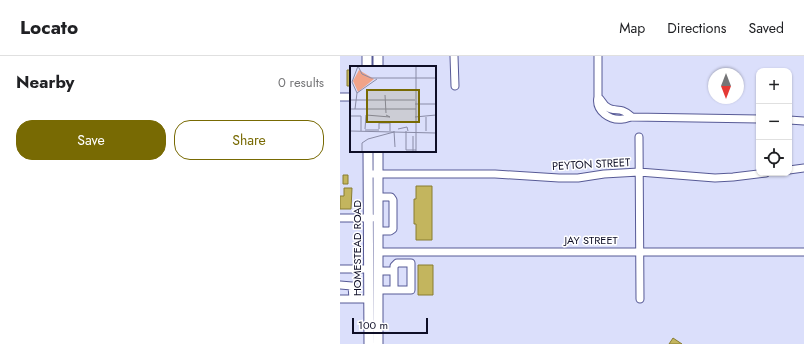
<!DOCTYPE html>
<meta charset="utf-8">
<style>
:root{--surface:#fff;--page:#f6f6f6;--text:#202124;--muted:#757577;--line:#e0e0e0;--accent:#786a03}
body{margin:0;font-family:Jost,sans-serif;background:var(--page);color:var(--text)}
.controls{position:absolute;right:12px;top:12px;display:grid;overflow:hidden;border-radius:8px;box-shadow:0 1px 3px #0004}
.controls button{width:36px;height:36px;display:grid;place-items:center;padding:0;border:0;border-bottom:1px solid var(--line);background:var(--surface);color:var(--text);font:20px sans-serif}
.compass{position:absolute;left:368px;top:12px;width:36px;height:36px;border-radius:50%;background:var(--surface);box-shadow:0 1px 3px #0004;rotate:180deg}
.scale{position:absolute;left:12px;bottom:10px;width:76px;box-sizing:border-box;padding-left:4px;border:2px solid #0e0e26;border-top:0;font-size:11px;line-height:14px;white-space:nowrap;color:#0e0e26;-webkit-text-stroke:3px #fff;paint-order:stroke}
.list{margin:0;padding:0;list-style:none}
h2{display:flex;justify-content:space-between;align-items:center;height:52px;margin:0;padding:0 16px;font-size:17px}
h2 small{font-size:13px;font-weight:400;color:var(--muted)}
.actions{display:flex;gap:8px;padding:12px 16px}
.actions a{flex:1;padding:9px 0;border:1px solid var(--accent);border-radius:16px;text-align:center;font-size:14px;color:var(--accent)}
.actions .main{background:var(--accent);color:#fff}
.icon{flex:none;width:22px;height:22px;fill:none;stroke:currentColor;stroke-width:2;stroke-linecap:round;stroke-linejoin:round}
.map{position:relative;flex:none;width:464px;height:288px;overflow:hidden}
header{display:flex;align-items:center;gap:24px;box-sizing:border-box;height:56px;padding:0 20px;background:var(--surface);border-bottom:1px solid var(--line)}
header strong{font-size:19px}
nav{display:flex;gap:22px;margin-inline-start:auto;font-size:14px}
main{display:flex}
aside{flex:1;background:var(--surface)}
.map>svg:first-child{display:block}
.building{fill:#c3b55e;stroke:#887c31}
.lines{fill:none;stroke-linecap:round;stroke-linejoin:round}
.minor-casing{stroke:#575a96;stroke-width:9}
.major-casing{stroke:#575a96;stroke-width:11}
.minor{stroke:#fff;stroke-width:7}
.major{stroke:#fff;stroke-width:9}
.labels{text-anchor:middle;stroke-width:3;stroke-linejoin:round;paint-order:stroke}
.street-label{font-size:11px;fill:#0e0e26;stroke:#fff}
.inset-road{fill:none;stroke:#898ba6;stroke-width:1}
.view{fill:#786a03;fill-opacity:0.15;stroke:#786a03;stroke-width:2}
.inset-edge{fill:none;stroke:#0e0e26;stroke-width:2}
</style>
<header>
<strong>Locato</strong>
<nav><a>Map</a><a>Directions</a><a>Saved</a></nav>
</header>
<main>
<aside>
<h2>Nearby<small>0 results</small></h2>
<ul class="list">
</ul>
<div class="actions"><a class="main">Save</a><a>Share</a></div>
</aside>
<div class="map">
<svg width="464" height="288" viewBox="0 0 464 288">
<rect width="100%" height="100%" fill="#dbdffb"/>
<path class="building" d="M7,14h4v16h-4z
M3,119h5v9h-5z
M76,130h16v54h-16v-16h-2v-25h2z
M4,132h8l-1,21h-11v-13h4z
M78,209h15v30h-15z
M333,282l9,6h-13z"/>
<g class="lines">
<g class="minor-casing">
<path id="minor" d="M114,0l1,30
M258,0v41
M0,41h11
M292,61c-2,-2 -6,-5 -9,-6 -5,-2 -11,0 -16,-4 -4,-2 -5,-7 -9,-10 -3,14 12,24 25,22 3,0 6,-2 9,-2l127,2
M449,64l15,1
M299,81l1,162
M449,114l15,-2
M29,118h126l64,4h19l26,-4 35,-2 76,6 18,-1 33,-4
M38,141h13l2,3v29l-3,2h-12
M0,162h32
M38,196h426
M0,213h29
M38,215h16
M0,229l12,1 1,13
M38,234h33v-27h-14l-3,3v24
M0,243h29"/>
</g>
<g class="major-casing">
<path id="major" d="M27,0v11
M38,0v11
M28,95l1,193
M38,95v193"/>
</g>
<use href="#minor" class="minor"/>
<use href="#major" class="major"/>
</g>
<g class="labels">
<g class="street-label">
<text transform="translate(251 108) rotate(-3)" y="4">PEYTON STREET</text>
<text x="251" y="188">JAY STREET</text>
<text transform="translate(17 192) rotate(-90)" y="4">HOMESTEAD ROAD</text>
</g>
</g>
<g transform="translate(10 10)">
<rect width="86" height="86" fill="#dbdffb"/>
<path d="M9,4l15,9 -16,13 -5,-11z" fill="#f1a388"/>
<path class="inset-road" d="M8,0l4,8 9,4h65M66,0v86M7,27l20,-14M35,29l1,18M0,34h65M65,38h21M0,43h66M5,43l2,-16 -5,-11 6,-16M0,50h11v15M65,51l21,-2M76,51v14M15,63l1,-14 24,2 -4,-2M29,63v-6h11v8M48,63l9,-2 1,4M15,64h14M0,65l86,2M44,65l1,16M56,65v19h10M63,70v15M12,86v-9l6,-4 26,-7"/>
<path class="view" d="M17,24h52v32h-52z"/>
<rect width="86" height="86" class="inset-edge"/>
</g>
</svg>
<div class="controls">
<button>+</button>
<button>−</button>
<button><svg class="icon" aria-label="locate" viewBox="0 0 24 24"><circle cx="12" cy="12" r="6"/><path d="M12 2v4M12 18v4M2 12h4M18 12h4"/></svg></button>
</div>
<svg class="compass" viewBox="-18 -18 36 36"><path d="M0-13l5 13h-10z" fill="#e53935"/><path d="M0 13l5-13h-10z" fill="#757577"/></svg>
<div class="scale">100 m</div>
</div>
</main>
